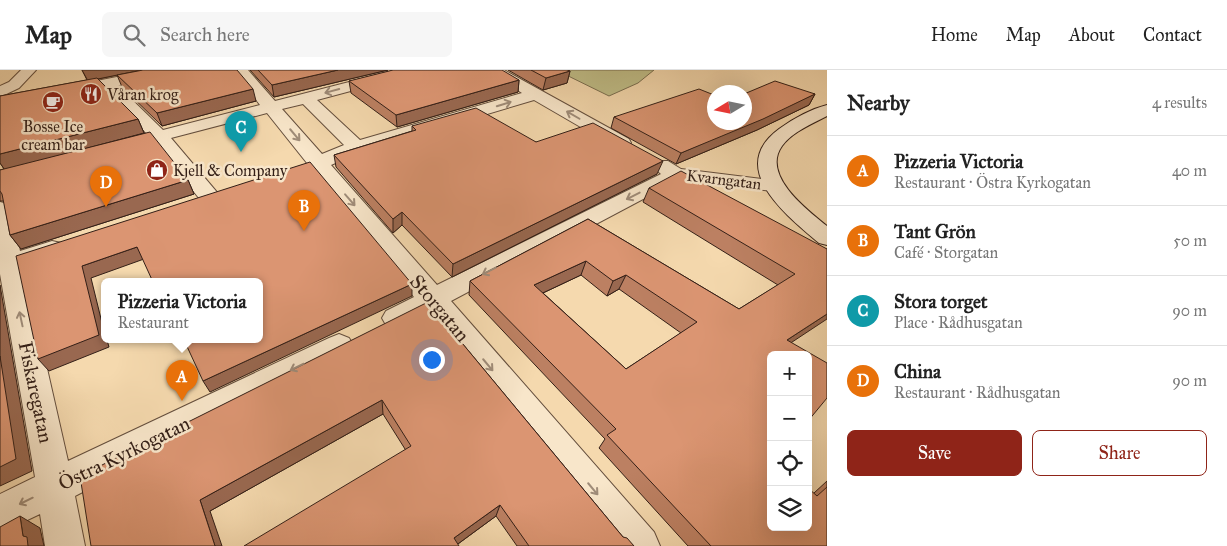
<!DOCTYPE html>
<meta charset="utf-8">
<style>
:root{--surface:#fff;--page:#f6f6f6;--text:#222;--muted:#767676;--line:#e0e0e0;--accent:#8f2418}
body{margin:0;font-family:"IM FELL Great Primer",serif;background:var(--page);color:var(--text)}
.controls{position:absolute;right:15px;bottom:15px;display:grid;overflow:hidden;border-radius:8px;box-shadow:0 5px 20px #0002}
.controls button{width:45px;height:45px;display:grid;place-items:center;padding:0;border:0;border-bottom:1px solid var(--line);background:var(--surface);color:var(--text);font:25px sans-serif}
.compass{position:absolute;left:707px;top:15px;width:45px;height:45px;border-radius:50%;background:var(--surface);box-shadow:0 5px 20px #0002;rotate:260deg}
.you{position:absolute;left:431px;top:289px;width:18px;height:18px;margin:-12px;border:4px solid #fff;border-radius:50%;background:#1a73e8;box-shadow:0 0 0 8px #1a73e833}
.badge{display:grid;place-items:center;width:32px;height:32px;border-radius:50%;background:var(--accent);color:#fff;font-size:16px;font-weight:700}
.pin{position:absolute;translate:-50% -41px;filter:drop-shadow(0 1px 2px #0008)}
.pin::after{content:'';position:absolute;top:26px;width:18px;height:15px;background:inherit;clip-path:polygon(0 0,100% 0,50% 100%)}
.popup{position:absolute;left:101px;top:208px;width:162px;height:65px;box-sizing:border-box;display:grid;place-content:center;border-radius:8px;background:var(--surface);filter:drop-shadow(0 1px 4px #0005);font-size:16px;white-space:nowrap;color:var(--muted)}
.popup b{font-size:19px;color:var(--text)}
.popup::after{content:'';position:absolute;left:50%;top:100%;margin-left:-10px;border:10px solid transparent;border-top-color:var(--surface)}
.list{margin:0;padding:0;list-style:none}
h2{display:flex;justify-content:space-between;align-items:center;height:65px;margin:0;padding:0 20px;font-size:21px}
h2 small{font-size:16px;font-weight:400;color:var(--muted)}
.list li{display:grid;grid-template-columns:32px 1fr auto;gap:15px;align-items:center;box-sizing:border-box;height:70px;padding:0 20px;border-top:1px solid var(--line)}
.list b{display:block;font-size:19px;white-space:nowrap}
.list p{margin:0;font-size:16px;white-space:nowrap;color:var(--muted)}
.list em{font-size:16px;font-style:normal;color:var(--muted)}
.actions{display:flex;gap:10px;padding:15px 20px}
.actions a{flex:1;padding:11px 0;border:1px solid var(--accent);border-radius:8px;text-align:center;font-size:18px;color:var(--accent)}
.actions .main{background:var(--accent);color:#fff}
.icon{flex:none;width:28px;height:28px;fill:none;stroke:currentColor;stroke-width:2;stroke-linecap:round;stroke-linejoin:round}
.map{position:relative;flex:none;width:827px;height:476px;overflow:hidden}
header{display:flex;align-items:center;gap:30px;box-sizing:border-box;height:70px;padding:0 25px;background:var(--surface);border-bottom:1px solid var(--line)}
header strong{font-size:24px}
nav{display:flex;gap:28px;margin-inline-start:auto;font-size:18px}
.search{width:350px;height:45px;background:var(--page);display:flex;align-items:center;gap:12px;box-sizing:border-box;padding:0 18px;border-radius:8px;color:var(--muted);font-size:19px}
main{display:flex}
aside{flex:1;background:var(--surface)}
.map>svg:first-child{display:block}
.green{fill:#c0be88;stroke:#7a6e50}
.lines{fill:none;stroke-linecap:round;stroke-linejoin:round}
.street-casing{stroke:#644e3d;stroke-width:2}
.secondary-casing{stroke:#331f17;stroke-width:2}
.street{fill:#f8e6ca;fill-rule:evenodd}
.secondary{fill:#f8e6ca;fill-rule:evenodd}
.wall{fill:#bc8062;stroke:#331f17;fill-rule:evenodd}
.shaded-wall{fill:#996850;stroke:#331f17}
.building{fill:#db9572;stroke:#331f17;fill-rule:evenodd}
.oneway{stroke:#9f8c79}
.labels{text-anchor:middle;stroke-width:5;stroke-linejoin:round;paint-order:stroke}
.far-poi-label{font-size:16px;fill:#331f17;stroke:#f8e6ca;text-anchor:start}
.far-street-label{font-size:16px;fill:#331f17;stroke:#f8e6ca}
.street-label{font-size:20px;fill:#331f17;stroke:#f8e6ca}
</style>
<header>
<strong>Map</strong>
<div class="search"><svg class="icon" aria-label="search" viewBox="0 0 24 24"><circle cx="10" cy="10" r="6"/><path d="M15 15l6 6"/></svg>Search here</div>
<nav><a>Home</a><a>Map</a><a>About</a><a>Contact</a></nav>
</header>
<main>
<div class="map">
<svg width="827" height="476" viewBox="0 0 827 476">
<rect width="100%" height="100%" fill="#f5d9ae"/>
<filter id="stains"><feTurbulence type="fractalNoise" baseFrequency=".004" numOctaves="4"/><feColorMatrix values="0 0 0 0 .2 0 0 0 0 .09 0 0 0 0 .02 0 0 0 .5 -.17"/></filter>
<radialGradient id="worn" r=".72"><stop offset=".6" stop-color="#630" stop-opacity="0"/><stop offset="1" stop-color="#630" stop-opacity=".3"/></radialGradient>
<path class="green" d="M556,0h98l-16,13 -29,13z"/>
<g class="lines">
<g class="street-casing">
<path id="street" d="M21,0h15l-17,18 -19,9v-11l9,-4z
M152,0h29l-2,3 -61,13 45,44 97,-25 -27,-35h15l27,31 121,-31h24l-2,3 -101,27 43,40 162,-47 -36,-23h18l125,69 2,4 -2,4h-14l-81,-47 -171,51 -32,14 106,120 224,-111 -10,-9 3,-4h14l13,8 98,12 3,4 -3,4 -7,2 -93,-11 -228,121 203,231 6,14h-46l-186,-232 -32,14 -10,-3 -4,-7 4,-7 28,-14 -147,-184 -96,25 50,59 -3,5 -8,1 -8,-1 -47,-59 -38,10 -7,-2 -2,-4 2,-4 37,-9 -43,-45 -104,21v-10zM303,34l41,41 -22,9 -40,-45z
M0,132l8,2 3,5 9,42 32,-10 9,2 3,6 -3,6 -37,12 44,194 261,-123 10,-4 10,4 5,8 -5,8 -274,142 10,50h-40l-5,-32 -40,19v-39l35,-17 -35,-203z"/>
</g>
<g class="secondary-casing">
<path id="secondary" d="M827,35v11c-15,8 -35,16 -45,30 -21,29 25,64 45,80v19l-8,-2c-33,-28 -93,-75 -40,-114 14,-10 32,-20 48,-24z"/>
</g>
<use href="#street" class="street"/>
<use href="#secondary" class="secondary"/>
</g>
<path class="wall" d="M82,0h60l-44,9 40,40 6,14 -59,16 103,31 6,14 -173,55 -11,-14 -6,-34h-4v-31l4,-1 -4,-6v-67l87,-16z
M250,0h138l-114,27z
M508,0h59l3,1 -3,12 -24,7z
M117,5l139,26 -94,25 -40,-39z
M519,10l-1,12 -121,35 -46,-34 -2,-12z
M815,24l-6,11 -52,25 -81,34 -65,-36 3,-11 100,5z
M412,56l124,16 121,32 -205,103 -50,-52 -9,8 -57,-66 -2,-12 78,-24z
M649,118l178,61 -56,106v172l43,-34 13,-12v65h-139l-89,-98 6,-9 -136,-144 1,-14 118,-62 151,90 39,-24 -135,-83zM581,205l26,21 12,-7 62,44 -55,36 -83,-76z
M428,232l195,235 11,9h-117l-21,-30 -38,28 -53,-95 -22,-35 -173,97 -119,35z"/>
<path class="shaded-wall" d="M82,0h60l-54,11z
M338,0h50l-114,27 -2,-12z
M570,1l-3,12 -24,7 3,-12z
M519,10l-1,12 -121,35 -1,-12z
M253,19l3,12 -94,25 -5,-13z
M815,24l-6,11 -52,25 -81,34 5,-11z
M138,49l6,14 -139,37 -5,-7v-9z
M663,91l-6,13 -205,103 1,-13z
M188,110l6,14 -173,55 -11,-14z
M402,142v13l-9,8v-14z
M137,177l7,12 -53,19 13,53v9h3l2,7 -60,24 -11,-12 44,-93z
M586,191l-5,14 -51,24 4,-14z
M626,205l-7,14 -12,7 6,-15z
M412,214v12l-202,96 -7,-11z
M0,215l32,186 -32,15z
M827,244v5l-53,35 13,-14z
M382,330l1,14 -173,97 12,35h-7l-15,-46z
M500,435l-4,11 -41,30 -1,-8z
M20,446l20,12 4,18h-16l-5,-10z"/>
<path class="building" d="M143,0h94l16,19 -96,24 -40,-38z
M258,0h80l-66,15z
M393,0h109l17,10 -123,35 -47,-34z
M531,0h36l3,1 -24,7z
M97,8l41,41 -138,35v-58z
M775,11l40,13 -52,25 -82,34 -67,-36 85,-28 15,6v27h30v-28z
M476,38l60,34 57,-19 70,38 -210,103 -51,-52 -9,7 -59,-64 82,-25 -4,-4z
M150,62l38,48 -178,55 -8,-41 -2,-3v-21z
M310,92l102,122 -209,97 -19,-41h76v-58h-107l-16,-35 -55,19 17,69 -61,24 -22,-103z
M681,101l146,78v65l-40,26 40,23v35l-19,23v-66h-37v172h37v-39l9,8 10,-9v59h-116l-104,-111 9,-6 -146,-148 118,-62 151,90 56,-35 -146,-86zM586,191l27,20 13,-6 71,47 -71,47 -92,-84z
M428,232l195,235 4,1 7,8h-105l-29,-41 -46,33 5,8h-215l167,-100 -29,-46 -182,100 15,46h-124l-11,-70z
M0,286l16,103 -16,8z
M20,446l3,20 4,1 1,9h-28v-19z"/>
<defs><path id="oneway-shaft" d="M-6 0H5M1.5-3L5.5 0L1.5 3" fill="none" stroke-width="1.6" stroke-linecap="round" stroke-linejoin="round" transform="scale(1.25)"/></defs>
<g class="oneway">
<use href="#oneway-shaft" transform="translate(332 21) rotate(165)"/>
<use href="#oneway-shaft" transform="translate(504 34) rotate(-17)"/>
<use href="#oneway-shaft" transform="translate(573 45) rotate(-150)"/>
<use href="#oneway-shaft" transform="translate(295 65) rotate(50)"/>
<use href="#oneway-shaft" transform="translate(633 126) rotate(153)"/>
<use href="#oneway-shaft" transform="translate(350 130) rotate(49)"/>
<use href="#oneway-shaft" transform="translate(489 201) rotate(153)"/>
<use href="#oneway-shaft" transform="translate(21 249) rotate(-102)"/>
<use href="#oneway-shaft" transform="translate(488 295) rotate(50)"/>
<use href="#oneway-shaft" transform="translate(297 297) rotate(154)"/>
<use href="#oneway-shaft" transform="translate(593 419) rotate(50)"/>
<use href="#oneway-shaft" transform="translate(26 431) rotate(154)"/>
</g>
<defs>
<g id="restaurant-disc" transform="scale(1.125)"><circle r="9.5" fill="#8f2418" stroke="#f8e6ca"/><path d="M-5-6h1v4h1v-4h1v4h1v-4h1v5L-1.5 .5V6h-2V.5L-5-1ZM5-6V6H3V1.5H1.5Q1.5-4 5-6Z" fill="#fff"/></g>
<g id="cafe-disc" transform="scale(1.125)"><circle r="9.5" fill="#8f2418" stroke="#f8e6ca"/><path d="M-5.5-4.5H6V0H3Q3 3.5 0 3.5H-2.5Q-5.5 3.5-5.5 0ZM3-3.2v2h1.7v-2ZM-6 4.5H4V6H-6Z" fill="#fff"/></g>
<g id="shop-disc" transform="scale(1.125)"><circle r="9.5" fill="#8f2418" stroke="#f8e6ca"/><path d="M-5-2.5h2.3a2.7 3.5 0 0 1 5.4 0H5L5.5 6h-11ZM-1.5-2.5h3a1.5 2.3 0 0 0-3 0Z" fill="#fff"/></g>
</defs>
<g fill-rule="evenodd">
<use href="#restaurant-disc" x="91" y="24"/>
<use href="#cafe-disc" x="53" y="32"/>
<use href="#shop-disc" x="157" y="100"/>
</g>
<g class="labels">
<g class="far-poi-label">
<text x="107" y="30">Våran krog</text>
<text x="53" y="62" text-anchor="middle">Bosse Ice<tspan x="53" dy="18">cream bar</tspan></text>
<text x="173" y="106">Kjell &amp; Company</text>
</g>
<g class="far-street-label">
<text transform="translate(724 109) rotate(7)" y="6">Kvarngatan</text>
</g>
<g class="street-label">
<text transform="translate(440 238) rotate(50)" y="7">Storgatan</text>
<text transform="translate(36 322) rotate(78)" y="7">Fiskaregatan</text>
<text transform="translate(124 383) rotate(-26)" y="7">Östra Kyrkogatan</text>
</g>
</g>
<rect width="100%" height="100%" filter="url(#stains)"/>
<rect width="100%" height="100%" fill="url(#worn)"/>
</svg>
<div class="controls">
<button>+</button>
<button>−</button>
<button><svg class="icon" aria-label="locate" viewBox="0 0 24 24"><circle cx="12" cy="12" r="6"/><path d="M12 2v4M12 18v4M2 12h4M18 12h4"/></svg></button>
<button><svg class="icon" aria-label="layers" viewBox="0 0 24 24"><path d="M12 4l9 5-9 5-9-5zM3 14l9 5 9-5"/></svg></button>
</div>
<svg class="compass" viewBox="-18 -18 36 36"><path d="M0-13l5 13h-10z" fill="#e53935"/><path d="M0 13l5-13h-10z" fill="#767676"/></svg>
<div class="you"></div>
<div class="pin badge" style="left:182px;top:331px;background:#e8710a">A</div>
<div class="popup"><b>Pizzeria Victoria</b>Restaurant</div>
<div class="pin badge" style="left:304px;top:161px;background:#e8710a">B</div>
<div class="pin badge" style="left:241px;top:82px;background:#0f9aa8">C</div>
<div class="pin badge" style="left:106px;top:137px;background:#e8710a">D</div>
</div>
<aside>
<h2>Nearby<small>4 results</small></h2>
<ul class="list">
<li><span class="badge" style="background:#e8710a">A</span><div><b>Pizzeria Victoria</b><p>Restaurant · Östra Kyrkogatan</p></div><em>40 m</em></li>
<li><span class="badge" style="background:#e8710a">B</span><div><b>Tant Grön</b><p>Café · Storgatan</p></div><em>50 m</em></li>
<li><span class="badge" style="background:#0f9aa8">C</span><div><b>Stora torget</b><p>Place · Rådhusgatan</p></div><em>90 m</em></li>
<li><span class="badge" style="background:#e8710a">D</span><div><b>China</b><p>Restaurant · Rådhusgatan</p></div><em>90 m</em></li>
</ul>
<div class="actions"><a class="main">Save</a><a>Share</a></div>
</aside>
</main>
